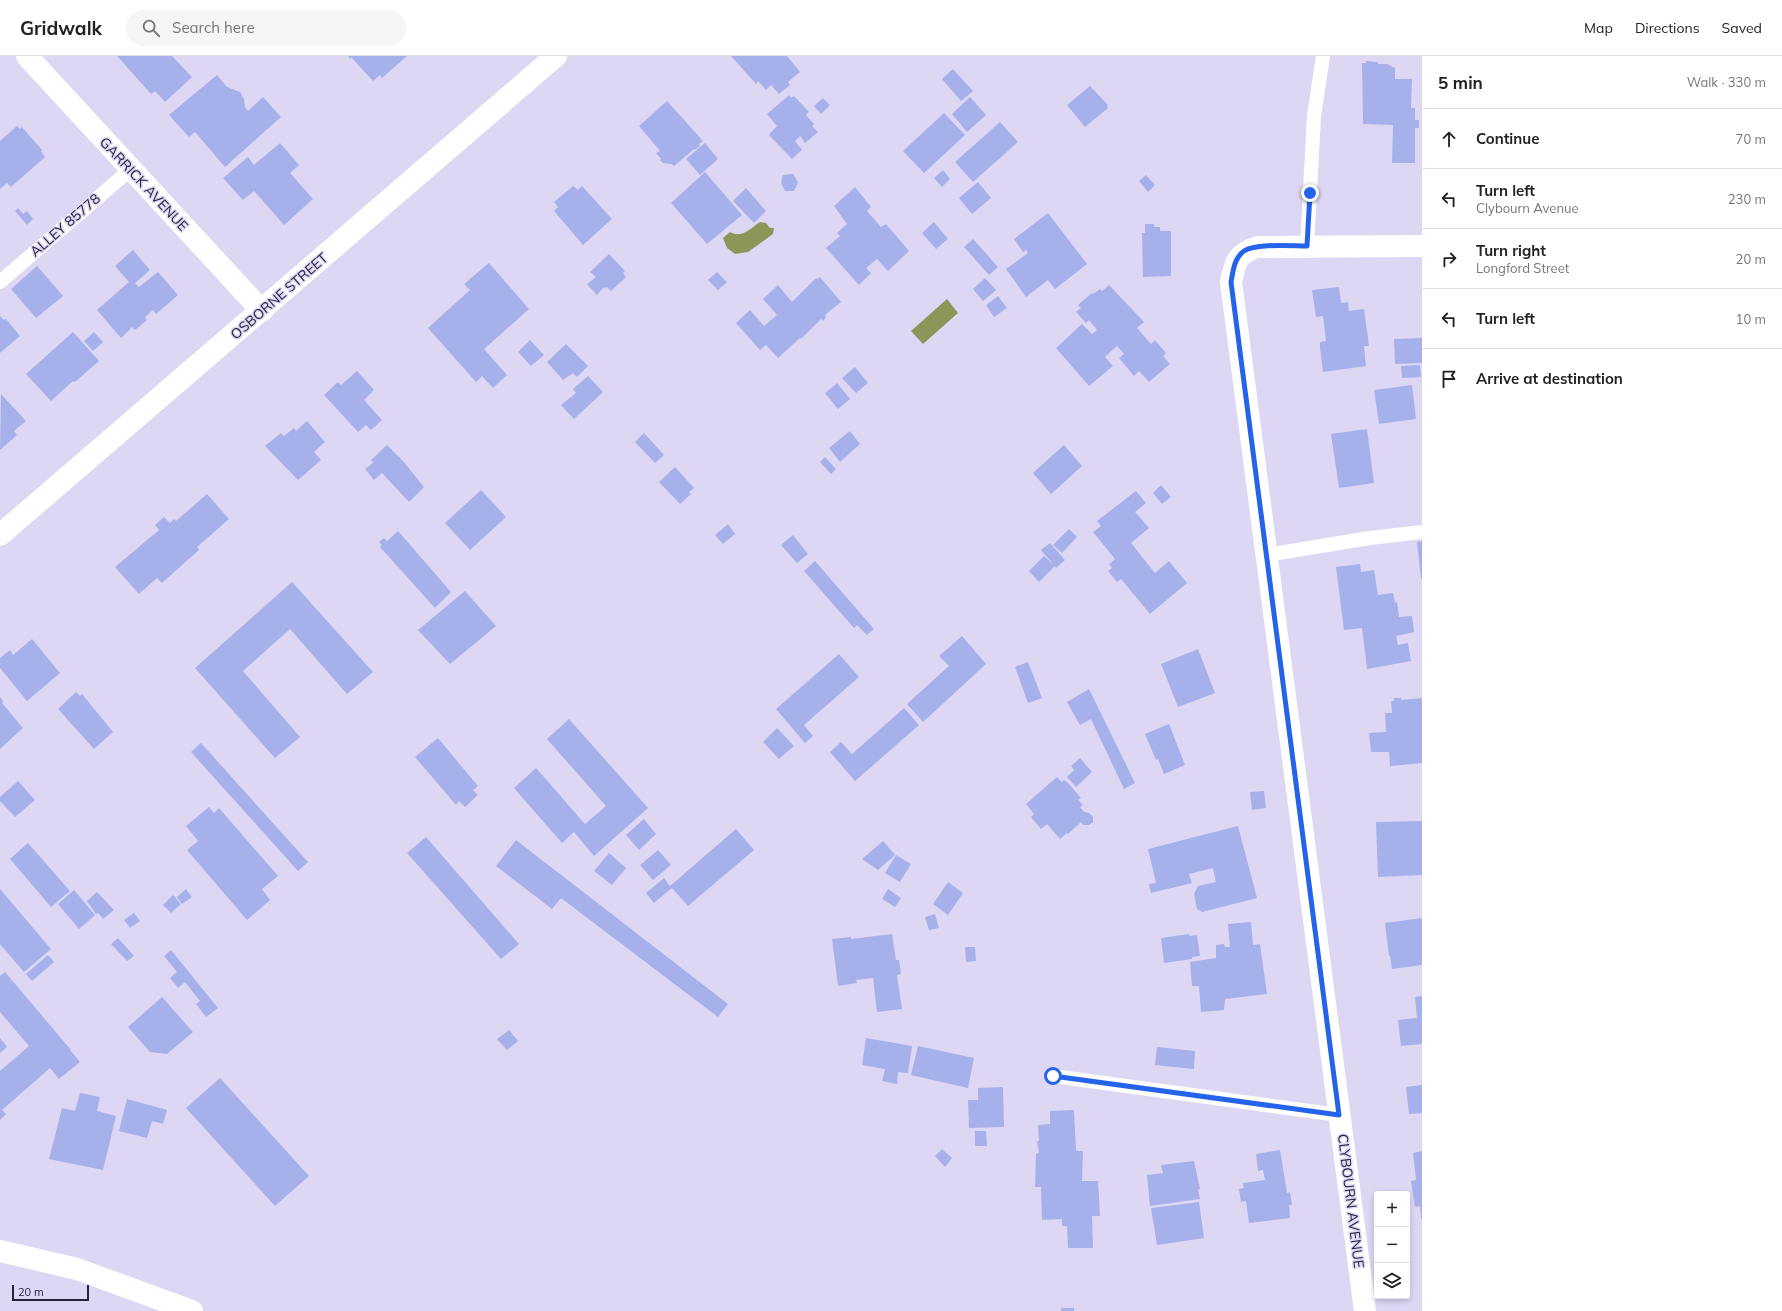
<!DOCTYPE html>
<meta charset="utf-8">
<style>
:root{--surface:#fff;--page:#f6f6f6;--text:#222;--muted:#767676;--line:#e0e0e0}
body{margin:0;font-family:Mulish,sans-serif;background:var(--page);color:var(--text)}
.controls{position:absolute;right:12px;bottom:12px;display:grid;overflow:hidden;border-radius:4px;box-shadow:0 2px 6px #0003}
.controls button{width:36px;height:36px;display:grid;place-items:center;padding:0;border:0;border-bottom:1px solid var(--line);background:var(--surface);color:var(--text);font:20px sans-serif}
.scale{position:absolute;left:12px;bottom:10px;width:77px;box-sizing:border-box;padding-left:4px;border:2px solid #29213c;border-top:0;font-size:11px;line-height:14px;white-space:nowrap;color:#29213c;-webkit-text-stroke:3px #ded7f4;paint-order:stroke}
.stop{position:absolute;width:12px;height:12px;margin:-9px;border:3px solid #2563eb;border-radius:50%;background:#fff}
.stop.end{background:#2563eb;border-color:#fff;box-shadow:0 1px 4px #0008}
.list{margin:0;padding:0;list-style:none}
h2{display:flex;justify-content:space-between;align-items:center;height:52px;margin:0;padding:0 16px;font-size:17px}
h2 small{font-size:13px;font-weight:400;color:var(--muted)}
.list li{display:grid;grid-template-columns:26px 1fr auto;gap:12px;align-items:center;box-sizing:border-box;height:60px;padding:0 16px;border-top:1px solid var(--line)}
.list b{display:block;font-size:15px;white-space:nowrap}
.list p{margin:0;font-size:13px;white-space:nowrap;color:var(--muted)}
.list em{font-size:13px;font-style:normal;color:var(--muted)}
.icon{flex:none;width:22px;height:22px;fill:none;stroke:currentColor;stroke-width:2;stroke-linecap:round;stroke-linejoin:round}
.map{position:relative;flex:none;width:1422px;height:1255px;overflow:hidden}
header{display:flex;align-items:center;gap:24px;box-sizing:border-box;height:56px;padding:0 20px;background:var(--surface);border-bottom:1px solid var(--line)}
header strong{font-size:19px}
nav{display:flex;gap:22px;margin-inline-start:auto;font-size:14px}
.search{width:280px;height:36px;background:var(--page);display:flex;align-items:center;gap:10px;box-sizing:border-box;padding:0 14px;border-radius:22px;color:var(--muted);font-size:15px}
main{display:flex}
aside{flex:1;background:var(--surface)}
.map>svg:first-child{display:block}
.water{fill:#8c9659}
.building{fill:#a6b0eb}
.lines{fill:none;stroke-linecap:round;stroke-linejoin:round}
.lane{stroke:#fff;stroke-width:14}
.street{stroke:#fff;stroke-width:22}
.secondary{stroke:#fff;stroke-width:22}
.primary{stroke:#fff;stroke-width:22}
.route{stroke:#2563eb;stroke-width:5}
.labels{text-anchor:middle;stroke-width:3;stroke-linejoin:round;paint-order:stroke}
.street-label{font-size:14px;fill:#29213c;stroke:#ded7f4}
</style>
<header>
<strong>Gridwalk</strong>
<div class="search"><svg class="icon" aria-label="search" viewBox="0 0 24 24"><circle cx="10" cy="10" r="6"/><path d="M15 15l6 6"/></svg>Search here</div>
<nav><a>Map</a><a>Directions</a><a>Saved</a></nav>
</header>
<main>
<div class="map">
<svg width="1422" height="1255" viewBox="0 0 1422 1255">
<rect width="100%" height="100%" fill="#ded7f4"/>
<path class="water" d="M760,166l6,1 4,5h4l-1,6 -25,18 -13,2 -8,-6 -4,-10 7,-6c12,7 21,-4 30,-10z
M947,243l11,14 -35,31 -12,-13z"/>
<path class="building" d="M117,0h55l20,21 -27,25 -10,-11 -4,3z
M348,0h59l-25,22 -2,-3 -7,6 -22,-24 -1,2z
M731,0h56l13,16 -12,10 2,3 -11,9 -8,-9 -5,5 -8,-9 -2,3z
M1366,5l12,1v2h9l8,4v11h17l-1,29h4v12h4v8h-4v35h-23l1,-38 -30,-1 -1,-61h4z
M953,13l20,22 -12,10 -19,-22z
M217,19l10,12 13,5 4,7 1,8 3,4 15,-14 18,20 -56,50 -30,-35 -6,5 -20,-22z
M1090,30l18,19 -1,1 1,2 -23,19 -18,-22z
M789,39l2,3 3,-2 15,16 -3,3 8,9 -2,2 6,6 -13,11 -5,-7 -5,5 7,9 -10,9 -23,-24 8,-9 -10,-12z
M970,41l16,18 -19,17 -15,-18z
M823,42l7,7 -9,9 -7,-8z
M667,45l36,40 -4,3 1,2 -5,4 -1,-1 -20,17 -3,-2 -8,-1 -3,-3 1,-1 -5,-6 4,-2 -21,-25z
M944,57l21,22 -41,38 -21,-22z
M1000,66l18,20 -45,40 -18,-20z
M17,70l3,3 2,-2 20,23 -1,1 4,6 -34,30 -4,-4 -7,6v-48z
M280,87l19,22 -9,8 23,26 -29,26 -30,-34 -11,9 -20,-22 25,-21 6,8z
M705,87l13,16 -18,16 -14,-16z
M943,114l7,9 -8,8 -8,-9z
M705,116l37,43 -35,29 -36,-41z
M793,118l5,8 -4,9h-9l-4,-8 2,-8z
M1146,119l9,10 -7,7 -9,-11z
M978,126l13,16 -19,16 -13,-16z
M573,130l5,4 4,-4 30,33 -29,26 -29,-34 4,-4 -4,-5z
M855,131l16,20 -4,4 14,16 5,-3 23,27 -21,20 -11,-12 -11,9 5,5 -12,12 -33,-37 14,-12 -3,-3 10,-9 -13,-18z
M746,132l20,23 -12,12 -21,-22z
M18,152l5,6 4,-3 6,8 -6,6 -12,-14z
M1048,157l39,51 -32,25 -7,-9 -22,17 -20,-28 22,-16 -2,-3 -3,2 -9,-13z
M934,166l14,17 -12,10 -14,-16z
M1145,168h9v3h6v4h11v45l-28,1 -1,-44h3z
M973,183l25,28 -9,8 -25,-28z
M133,194l17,20 -15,13 4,4 19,-15 20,23 -22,19 -3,-4 -8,7 2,3 -12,10 -3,-3 -11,11 -24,-28 32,-28 -14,-16z
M609,198l16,17 -2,2 3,4 -15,14 -4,-4 -2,2 -1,-2 -7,8 -10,-11 9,-7 -6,-5z
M489,207l40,46 -45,40 23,26 -14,13 -11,-12 -6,6 -48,-54 42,-38 -6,-6z
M37,210l26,30 -27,22 -25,-29z
M717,216l10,10 -9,8 -10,-10z
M820,221l21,25 -16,13 1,2 -3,4 -2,-2 -20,20 -1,-1 -22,20 -12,-13 -6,5 -24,-27 14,-13 14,16 13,-11 -14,-16 15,-14 14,17 24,-24 1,1z
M985,222l11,12 -13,11 -10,-12z
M1109,229l35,37 -7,6 14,16 4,-4 11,13 -3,3 7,8 -21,18 -10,-11 -5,5 -15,-18 5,-4 -7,-8 -12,11 8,9 -24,20 -33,-38 26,-24 10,10 5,-4 -8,-10 -3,3 -10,-11 5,-4 -3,-3 14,-12 1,1 7,-5 2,2z
M1339,231l2,16 7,-1 1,9 15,-2 5,37h-5l2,20 -43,6 -3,-24v-6l6,-1 -3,-25 -7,1 -4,-27z
M998,240l9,12 -13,9 -8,-12z
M0,260l4,4 2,-1 14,17 -20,17z
M73,276l26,29 -24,21 -2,-1 -22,20 -25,-27z
M94,276l9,10 -10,9 -9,-10z
M1422,282v25l-27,1 -1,-25z
M530,284l14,15 -13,11 -13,-14z
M566,288l22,22 -11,11 -4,-4 -10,7 -16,-18z
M1420,309l1,12 -19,1 -1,-12z
M855,311l13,16 -12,10 -14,-15z
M357,315l17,19 -10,10 18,20 -11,10 -5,-5 -8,7 -34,-37 14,-13 3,3z
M588,320l15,16 -29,27 -13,-14 15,-12 -3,-4z
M837,327l13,16 -12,10 -13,-16z
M1412,329l4,34 -37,5 -5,-34z
M1,338l25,27 -12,10 3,4 -17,15z
M307,365l18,21 -11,10 7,8 -23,20 -33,-34 16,-13 3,3 10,-8 2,3z
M1367,373l7,54 -35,5 -8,-54z
M850,375l10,13 -20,18 -11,-14z
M644,377l20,22 -9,8 -20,-21z
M387,389l16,16 21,26 -15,15 -27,-29 -8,7 -9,-11 8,-6 -2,-3z
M1064,389l18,21 -31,28 -18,-21z
M825,401l11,12 -5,5 -11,-12z
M675,411l19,21 -5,4 2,2 -11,10 -21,-22z
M1161,429l10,12 -9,7 -9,-11z
M481,434l25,27 -36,33 -25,-27z
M1136,435l10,12 -11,9 14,16 -18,15 24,30 14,-12 18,22 -37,31 -29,-35 -4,3 -9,-11 4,-3 -3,-4 6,-5 -22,-27 8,-6 -4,-5z
M207,438l22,25 -32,28 2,3 -37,33 -5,-5 -18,16 -24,-27 44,-37 -4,-5 9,-8 6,6 4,-4 2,2z
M728,468l7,10 -12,10 -8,-9z
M1069,473l8,8 -15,16 -9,-8z
M398,475l53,61 -16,16 -55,-61 2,-2 -3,-3 5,-4 3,3z
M793,479l15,19 -11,9 -16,-18z
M1422,485v37h-1l-4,-36z
M1050,487l15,17 -9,8 -1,-2 -16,16 -10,-11 15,-15 9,8 -12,-14z
M815,505l59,68 -7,6 -10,-10 -3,3 -50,-57z
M1360,508l1,8 13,-2 4,25 15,-2 2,10 2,-1 2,15 13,-1 2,16 -18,4 2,9 10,-2 3,18 -44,8 -5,-41 -18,2 -8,-63z
M292,526l81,90 -26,22 -57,-65 -47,42 57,66 -25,21 -80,-90z
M465,535l31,35 -46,38 -32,-34z
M962,580l24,28 -63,58 -16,-18 42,-38 -10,-10z
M32,583l28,34 -33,28 -27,-33v-10l10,-8 3,5z
M1198,593l17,44 -37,14 -17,-43z
M839,598l20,23 -55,48 9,11 -8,7 -29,-34z
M1028,606l14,36 -14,5 -13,-36z
M1089,633l46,94 -11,6 -33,-70 -11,6 -13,-23z
M76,636l4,4 2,-2 31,38 -19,17 -36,-40z
M0,641l3,4 -1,2 21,25 -23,21z
M1394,642h7v2l21,-2v65l-32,3 -1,-14h-18l-2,-19 17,-1 -1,-19h7l-1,-12h3z
M904,652l15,17 -64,56 -25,-29 11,-10 11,12z
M569,663l79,89 -54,48 -20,-24 -12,11 -48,-55 22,-20 49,56 21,-18 -59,-67z
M1169,668l16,41 -21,9 -6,-15 -2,1 -11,-26z
M777,672l17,18 -15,13 -16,-17z
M438,682l40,48 -5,4 5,5 -13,12 -6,-6 -3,4 -41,-48z
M201,687l107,119 -10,9 -107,-119z
M1080,702l12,14 -16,15 -9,-10 7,-7 -3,-4z
M1057,721l5,5 2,-2 4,3 13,15 -3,2 5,5 -3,2 4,5 5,1 4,4v5l-4,3h-6l-2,-3 -13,12 -1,-1 -7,6 -13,-15 -6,5 -10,-12 3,-3 -8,-10z
M18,725l17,19 -20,17 -15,-16v-4z
M1264,735l2,17 -14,2 -2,-18z
M209,751l5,6 5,-5 59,68 -16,13 8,11 -23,20 -60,-70 11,-9 -12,-15z
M644,763l12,15 -17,16 -13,-15z
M1422,765v54l-44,2 -2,-55z
M1238,770l19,72 -55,14 -5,-3 -3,-15 4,-8 18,-4 -3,-14 -24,6 3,9 -41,10 -2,-9 7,-1 -8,-34z
M736,773l18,21 -66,56 -16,-18 -18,15 -8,-10 18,-15 6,8z
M426,781l93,107 -18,15 -94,-106z
M516,784l212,164 -10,13 -157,-119 -9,11 -56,-43z
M883,785l12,14 -17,15 -16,-11z
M28,787l42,48 -19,16 -41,-48z
M658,794l13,15 -18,15 -13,-15z
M609,797l17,15 -14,17 -18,-14z
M896,799l15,9 -11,18 -15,-9z
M948,826l15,11 -15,22 -15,-11z
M0,833l51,60 -27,23 -24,-28z
M186,833l6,8 -10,7 -5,-7z
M888,833l13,9 -6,9 -13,-8z
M74,834l21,25 -16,14 -21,-25z
M97,836l17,18 -11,9 -5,-6 -2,1 -9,-13z
M173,839l8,9 -10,9 -8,-8z
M134,857l6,8 -10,7 -6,-8z
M935,858l4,14 -10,2 -4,-13z
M1422,862v47l-30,4 -2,-13h-1l-4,-33z
M1251,866l2,23 7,-1 7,50 -42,5 -1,11 -23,2 -2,-26h-7l-2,-24 26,-4v-13l8,-1 1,3h5l-2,-23z
M892,878l4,26h3l2,14 -4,1 5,34 -25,3 -4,-34 -17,2 1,3 -19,3 -6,-47 19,-2v2z
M1189,878l1,2 7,-1 3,21 -8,1v2l-28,4 -3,-25z
M118,882l16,18 -7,5 -16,-17z
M965,891h10l1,14 -10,1z
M171,894l47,58 -12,9 -10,-13 4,-3 -15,-19 -7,6 -8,-10 7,-6 -13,-16z
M48,899l6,7 -22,19 -6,-7z
M5,916l66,78h-1l10,12 -21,17 -9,-11 -48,42 4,4 -6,6v-49l29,-25 -29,-34v-36z
M1422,940v48l-21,2 -3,-26 19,-2 -2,-21z
M162,941l31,35 -26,22 -17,-2 -22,-25z
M509,974l9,11 -11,9 -10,-11z
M0,982l7,9 -7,6z
M866,982l46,8 -4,27 -10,-1 -1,12 -15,-3 3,-12 -23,-4z
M918,990l56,12 -6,30 -57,-13z
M1157,991l38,4 -1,18 -39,-4z
M220,1022l89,98 -34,30 -89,-98z
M1422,1029v28l-13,1 -3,-27z
M1003,1031l1,40 -35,1 -1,-28h10v-12z
M80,1037l20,4 -3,14 19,5 -13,54 -54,-11 13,-51 13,3z
M127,1043l40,11 -4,14 -11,-3 -5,17 -28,-7z
M1074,1054l2,41h7l-1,30h16l2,35h-8l1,32h-25l-1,-22h-5v-7l-20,1 -1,-33h-6l1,-33 3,-1 -2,-12h2l-1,-16 12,-1v-13z
M975,1075h11l1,15h-12z
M942,1093l10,9 -7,9 -10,-11z
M1280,1094l7,43 3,-1 2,13h-3l1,13 -41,5 -3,-22 -5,1 -2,-13 5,-1 -1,-5 22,-3 -2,-10 -5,1 -2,-17z
M1422,1095v67h-1l-1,-12 -5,1 -4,-26 5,-1 -3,-27z
M1194,1105l6,28 -2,1 2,9 -50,7 -3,-31 16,-2 -2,-8z
M1199,1146l5,36 -47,7 -6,-37z
M1061,1252h13v3h-13z"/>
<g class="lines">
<path class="lane" d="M1307,190l7,-130 9,-60
M0,226l131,-113
M1266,499l104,-17 52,-6
M1053,1020l286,39"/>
<path class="street" d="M27,0l235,255
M1365,1255l-134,-1029c4,-20 6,-29 27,-35l164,-1"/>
<path class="secondary" d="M0,479l556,-479"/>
<path class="primary" d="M0,1195l77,18 115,42"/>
</g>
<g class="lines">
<path class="route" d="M1053,1020l286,39 -108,-833c2,-10 3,-24 13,-31 12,-8 48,-5 63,-5l3,-53"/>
</g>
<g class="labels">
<g class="street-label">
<text transform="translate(144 128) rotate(47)" y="5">GARRICK AVENUE</text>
<text transform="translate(65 169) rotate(-41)" y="5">ALLEY 85778</text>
<text transform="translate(279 240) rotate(-41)" y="5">OSBORNE STREET</text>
<text transform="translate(1351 1145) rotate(83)" y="5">CLYBOURN AVENUE</text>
</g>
</g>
</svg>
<div class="controls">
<button>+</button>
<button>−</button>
<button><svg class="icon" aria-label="layers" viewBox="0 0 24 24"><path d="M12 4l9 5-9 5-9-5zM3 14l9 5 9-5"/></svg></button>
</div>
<div class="scale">20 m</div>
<div class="stop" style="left:1053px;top:1020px"></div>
<div class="stop end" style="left:1310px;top:137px"></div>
</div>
<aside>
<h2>5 min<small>Walk · 330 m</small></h2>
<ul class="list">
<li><svg class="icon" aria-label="ahead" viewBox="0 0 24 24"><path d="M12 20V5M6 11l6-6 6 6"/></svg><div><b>Continue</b></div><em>70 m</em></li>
<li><svg class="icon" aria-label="left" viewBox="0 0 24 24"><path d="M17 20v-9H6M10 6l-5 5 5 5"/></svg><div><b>Turn left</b><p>Clybourn Avenue</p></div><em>230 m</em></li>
<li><svg class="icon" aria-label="right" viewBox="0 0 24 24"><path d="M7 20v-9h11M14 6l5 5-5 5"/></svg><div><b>Turn right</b><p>Longford Street</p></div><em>20 m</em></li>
<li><svg class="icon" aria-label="left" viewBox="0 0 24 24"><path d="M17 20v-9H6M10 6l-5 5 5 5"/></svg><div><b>Turn left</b></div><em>10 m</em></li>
<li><svg class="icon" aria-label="arrive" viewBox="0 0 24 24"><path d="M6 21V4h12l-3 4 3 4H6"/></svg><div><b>Arrive at destination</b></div></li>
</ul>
</aside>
</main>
